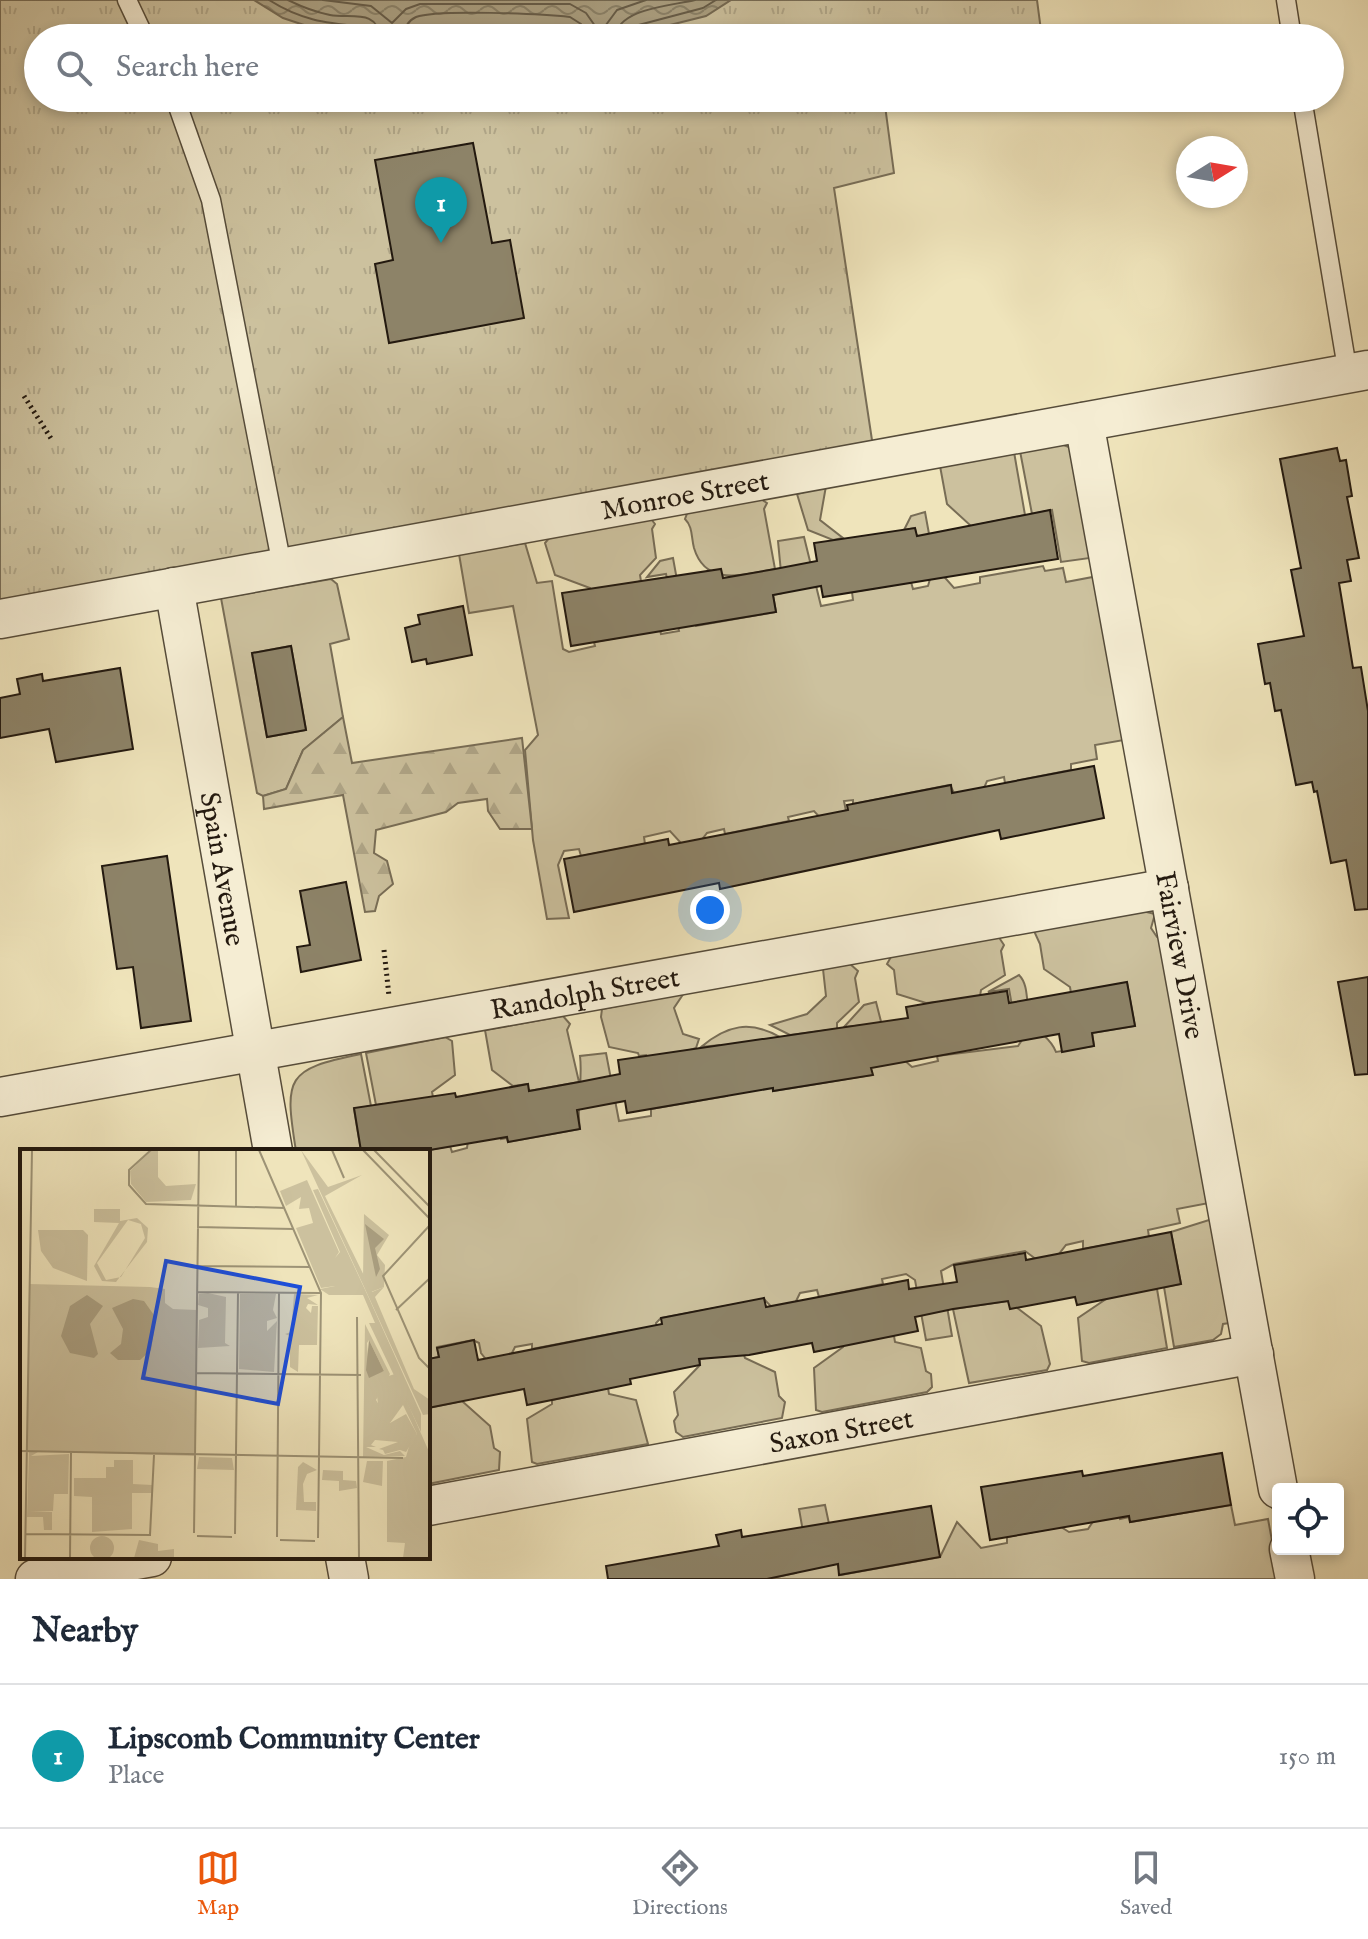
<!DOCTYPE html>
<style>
:root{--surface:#fff;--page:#f2f2f3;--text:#1f2937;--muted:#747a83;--line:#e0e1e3;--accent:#ea580c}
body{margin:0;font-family:"IM FELL English",serif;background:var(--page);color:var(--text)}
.controls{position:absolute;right:24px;bottom:24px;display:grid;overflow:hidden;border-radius:8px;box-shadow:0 4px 12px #0003}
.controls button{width:72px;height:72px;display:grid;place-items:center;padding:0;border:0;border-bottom:2px solid var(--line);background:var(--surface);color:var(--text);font:40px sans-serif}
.compass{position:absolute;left:1176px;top:136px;width:72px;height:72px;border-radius:50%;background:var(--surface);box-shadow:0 4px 12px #0003;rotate:79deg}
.you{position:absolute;left:710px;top:910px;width:28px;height:28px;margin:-20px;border:6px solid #fff;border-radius:50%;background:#1a73e8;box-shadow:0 0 0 12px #1a73e833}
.badge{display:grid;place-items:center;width:52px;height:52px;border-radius:50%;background:var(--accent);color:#fff;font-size:26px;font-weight:700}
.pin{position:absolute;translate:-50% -66px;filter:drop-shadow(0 2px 4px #0008)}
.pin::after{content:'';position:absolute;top:42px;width:28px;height:24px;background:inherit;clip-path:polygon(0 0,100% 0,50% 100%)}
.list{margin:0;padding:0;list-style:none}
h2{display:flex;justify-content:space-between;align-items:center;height:104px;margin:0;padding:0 32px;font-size:34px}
h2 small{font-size:26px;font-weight:400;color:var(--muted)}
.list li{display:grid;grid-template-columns:52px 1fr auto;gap:24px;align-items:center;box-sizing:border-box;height:144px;padding:0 32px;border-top:2px solid var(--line)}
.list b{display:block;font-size:30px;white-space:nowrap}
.list p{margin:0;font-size:26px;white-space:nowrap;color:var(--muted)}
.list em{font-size:26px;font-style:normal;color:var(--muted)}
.icon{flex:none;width:44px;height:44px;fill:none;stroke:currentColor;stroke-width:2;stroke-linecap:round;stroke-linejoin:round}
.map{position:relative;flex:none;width:1368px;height:1579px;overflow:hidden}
.search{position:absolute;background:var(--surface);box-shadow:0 4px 12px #0003;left:24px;right:24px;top:24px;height:88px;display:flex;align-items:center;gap:20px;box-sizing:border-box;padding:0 28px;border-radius:44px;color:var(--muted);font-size:30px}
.sheet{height:248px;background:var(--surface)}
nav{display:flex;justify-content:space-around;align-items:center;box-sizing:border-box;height:112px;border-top:2px solid var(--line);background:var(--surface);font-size:22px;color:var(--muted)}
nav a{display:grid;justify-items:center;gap:4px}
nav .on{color:var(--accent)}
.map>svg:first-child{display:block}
.grass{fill:#ccc19e;stroke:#786d56;stroke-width:2;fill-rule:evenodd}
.forest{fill:url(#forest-firs);stroke:#786d56;stroke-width:2}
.park{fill:url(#park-tufts);stroke:#786d56;stroke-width:2}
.water{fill:url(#water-waves);stroke:#746953;stroke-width:2}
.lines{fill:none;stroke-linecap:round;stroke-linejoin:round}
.shore{stroke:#665c48;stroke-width:2}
.building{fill:#8d8368;stroke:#23190f;stroke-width:2}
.lane-casing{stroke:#564c3a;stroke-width:21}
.street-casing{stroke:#564c3a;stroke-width:41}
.path{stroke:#23190f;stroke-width:5;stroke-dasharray:2 4;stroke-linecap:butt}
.lane{stroke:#f5edd3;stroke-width:18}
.street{stroke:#f5edd3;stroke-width:38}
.labels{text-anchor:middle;stroke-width:7;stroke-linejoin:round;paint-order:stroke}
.street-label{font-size:28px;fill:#23190f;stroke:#f5edd3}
.inset-road{fill:none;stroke:#9d9376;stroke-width:2}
.view{fill:#1d4ed8;fill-opacity:0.15;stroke:#1d4ed8;stroke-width:4}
.inset-edge{fill:none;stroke:#23190f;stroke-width:4}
</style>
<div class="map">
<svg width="1368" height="1579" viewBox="0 0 1368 1579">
<defs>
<pattern id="forest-firs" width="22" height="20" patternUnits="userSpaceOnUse" patternTransform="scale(2)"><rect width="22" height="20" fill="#ccc19e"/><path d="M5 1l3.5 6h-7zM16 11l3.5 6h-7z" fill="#afa587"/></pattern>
<pattern id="park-tufts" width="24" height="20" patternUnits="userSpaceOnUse" patternTransform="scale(2)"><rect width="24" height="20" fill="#ccc19e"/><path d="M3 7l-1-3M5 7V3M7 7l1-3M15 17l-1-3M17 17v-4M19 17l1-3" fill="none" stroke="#afa587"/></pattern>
<pattern id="water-waves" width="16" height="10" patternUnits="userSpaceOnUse" patternTransform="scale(2)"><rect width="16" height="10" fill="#aa9f81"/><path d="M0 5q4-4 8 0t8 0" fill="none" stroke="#8a8168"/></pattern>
</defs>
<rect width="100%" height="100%" fill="#efe4bb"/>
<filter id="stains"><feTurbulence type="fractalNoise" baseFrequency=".0025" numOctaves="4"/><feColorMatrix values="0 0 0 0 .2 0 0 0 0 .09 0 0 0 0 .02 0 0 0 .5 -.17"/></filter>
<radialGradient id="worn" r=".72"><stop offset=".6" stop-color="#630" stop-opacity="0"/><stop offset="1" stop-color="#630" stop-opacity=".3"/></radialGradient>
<path class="grass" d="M1061,444l13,5 16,109 -29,4 -9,-52 -20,4 -12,-63z
M1014,452l11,63 -54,11 -24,-22 -7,-38z
M826,486l-6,34 23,18 -10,2 -25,-10 -11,-36z
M759,498l8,5 -3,6 11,60c-30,5 -69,19 -81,-21 -3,-11 -1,-21 -9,-29l3,-8z
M925,512l11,60h4l14,16 26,-5v-6l63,-11 2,5 18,-3 3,14 32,-6 26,164 -29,5 2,14 -26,5v6l-66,13 -1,-6 -17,4 -13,30 -17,-12 -7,-14 -97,19v-4l-9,1 4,20 -11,15 -23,-25 -26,6 1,4 -64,13 -1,-5 -17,4 -16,21 -21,-23 -26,6 1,7 -64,12 -2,-7 -15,2 -6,14 11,53 -22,1 -14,-79 -8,-90 13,-15 -25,-129 -44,7 -10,-59 66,-11 12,40 15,-2 11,68 6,3 26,-6 -1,-4 66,-12 1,4 18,-3 -13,-57 -19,3 13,-16 13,-3 8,44 15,24 80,-14 -3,-17 10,-2 -5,-52 26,-4 17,69 32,-6 -1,-8 59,-10 2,7 15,-3 2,-7h-6l-9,-51 -11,2 7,-14z
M651,519l4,5 -3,5 4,29 -16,17 1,6 -49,16 -2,-9 -35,-13 -10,-32 5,-6z
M331,579l6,5 12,55 -19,5 13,73 -40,33 -17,39 -23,7 -6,-3 -36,-195zM291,646l15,84 -39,7 -15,-84z
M1138,910l17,4 -4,14 6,9 9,3 43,263 -32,6 3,14 -32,7 1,7 -66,12v-8l-17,4 -18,23 -23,-17 -71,13 -13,7 11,65 -26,4 -11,-60 -9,-6 -24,5 1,5 -64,13 -2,-7 -17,3 -14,29 -22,-23 -103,19 -5,5 2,11 -12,15 -26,-17 -88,17v-5l-17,3 -15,30 -19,-24 -2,-10 -6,-3 -36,7 2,10 -11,2v-208h-4l26,-5 2,6 15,-4 1,-7 30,-12 3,10 6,-1 1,4 72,-13c-4,-25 3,-48 0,-73l26,-3 13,68 32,-5v-7l76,-13 -8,-51 -18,2c26,-22 49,-27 79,-10l-15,3 8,51 99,-16 -8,-50 -20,2 20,-22 12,-3 11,43 25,22 26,-6 -1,-5 81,-10 4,-6h-4l-9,-51 -21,3 31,-17c11,11 6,31 12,45 6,13 20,17 25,32l38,-6 -2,-13 43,-7 -8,-43 -56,10 -1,-6 -26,-18 -4,-25 -6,-13z
M998,936l6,9 -3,6 4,24 -24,15 -1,6 -44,15 -1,-9 -9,1 -29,-9 -3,-24 -7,-6 5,-9z
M850,964l8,7 -3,7 4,24 -22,21v6l-47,6 -20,-10 37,-11 19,-18 -3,-27z
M684,993l-10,15 9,26 16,5 -3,9 -48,16 -2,-9 -7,1 -1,-3 -29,-6 -8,-30 1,-8z
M563,1016l7,8 -3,6 12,52 -50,9 -2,-7 -14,2 -21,-16 -7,-40z
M445,1037l7,4 3,34 -23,17 1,5 -49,15 -2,-8 -6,1 -10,-52z
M361,1054l10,52 -17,3 7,42h-65c-12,-74 -10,-82 65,-97z
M1209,1220l5,1 16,102 -7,1 -2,10 -8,6 -39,7 -10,-60 17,-3 -10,-52z
M1157,1289l10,59 -78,15 -7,-2 -4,-43 28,-19 -1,-6z
M1008,1301l33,25 9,38 -3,6 -78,13 -16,-74z
M894,1336l1,6 26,6 5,23 5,3 1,13 -5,5 -105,20 -6,-2 -2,-42 29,-21 -1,-7z
M743,1352l2,6 30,14 4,24 6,6 -3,16 -99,19 -7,-5 -2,-11 4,-6 -4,-23 26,-27v-6z
M608,1388l1,6 27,6 12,44 -111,20 -5,-2 -5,-43 25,-15v-4z
M462,1401l28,25 4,22 6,4 -1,18 -71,14v-76z
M825,1505l15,70 100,-18 17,-35 24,26 26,-5v-6l54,-10 8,5 19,-3 16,-24 14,4 2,10 9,-2 1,5 101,-17 4,20 33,-6 11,60h-512l29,-6 -3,-15 14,-4 -8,-45z"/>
<path class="forest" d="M343,717l9,46 170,-25 10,91h-32l-12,-18 -1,-12 -29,4 -12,9 -70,18 -2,23 13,8 6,23 -14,12 -4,15 -10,1 -22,-117 -79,14 -1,-13 23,-7 17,-39z"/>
<path class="park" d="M0,0h1037l5,38h-1004v60h846l10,75 -60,15 41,272 -875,159z"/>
<path class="water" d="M254,0h477l-25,16 -76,19 -151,-4 -151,2 -45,-15z"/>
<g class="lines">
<path class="shore" d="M269,0c33,21 58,23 95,27l6,11
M288,0c12,6 28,12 42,15 20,4 48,-7 50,23
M323,0l48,6 21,17 14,-14 14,-5h150l16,9 14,20 17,-23 29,-10
M403,38c1,-9 4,-17 13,-21 21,-8 127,-3 154,0l11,7 3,14
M414,38l1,-8 6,-4h145l6,4 2,8
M615,38c2,-30 56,-32 80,-38
M625,38l6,-11 72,-19 13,-8"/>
</g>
<path class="building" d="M473,143l19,100 18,-3 14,78 -135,25 -14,-79 18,-4 -18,-100z
M1337,448l3,13 6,-1 6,36 -5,1 12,61 -12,2 4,21 -12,2 14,85 8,-1 7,44v198l-13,1 -9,-50 -15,3 -14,-72 -3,1 -2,-10 -16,3 -15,-75 -6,1 -5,-28 -5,1 -7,-40 46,-8 -13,-66 10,-2 -21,-109z
M1050,510l8,49 -235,38 -2,-11 -48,9 3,17 -205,34 -9,-53 159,-24 2,9 52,-9 42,-8 -3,-18 101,-15 2,8z
M463,606l9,49 -45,9 -1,-5 -14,3 -7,-34 15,-4 -2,-9z
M291,646l15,84 -39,7 -15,-84z
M120,668l13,81 -77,13 -7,-33 -49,9v-40l20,-4 -3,-15 25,-5 1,7z
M1094,766l10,52 -103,21 -2,-9 -279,59 -1,-6 -145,29 -10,-53 104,-20 1,6 179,-35 -1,-5 104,-20 1,8z
M167,856l24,165 -50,7 -8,-61 -16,2 -15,-103z
M346,882l15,78 -60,12 -4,-25 13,-2 -10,-54z
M1368,977v97l-13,1 -17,-93z
M1127,982l8,44 -43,7 2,13 -32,6 -3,-18 -188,34 2,7 -100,16v-3l-146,25 -2,-12 -48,9 3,19 -72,13 -1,-5 -83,14h-63l-7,-43 101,-15 1,4 72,-13 1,7 50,-9 41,-8 -2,-14 290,-42 -2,-11 29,-5 72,-11 2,12z
M1171,1232l10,52 -104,21 -2,-8 -65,12 -2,-8 -55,8 -38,8 3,14 -104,21 -2,-9 -63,12 -50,4 1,6 -70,14 1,5 -104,21 -3,-16 -96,19v-49l11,-2 -2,-9 37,-8 4,20 184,-36 -1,-6 103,-20 2,9 142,-27 1,9 48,-7 -3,-17 71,-12 1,7z
M1222,1453l9,52 -101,17 -1,-6 -139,24 -9,-53 101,-16 1,5z
M931,1506l9,51 -101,18 -1,-11 -71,15h-159l-2,-13 113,-20 -3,-11 25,-5 1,7z"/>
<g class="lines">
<g class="lane-casing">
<path id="lane" d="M127,0l18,38
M1286,0l6,38
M175,98l36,102 71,366
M1302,98l46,276"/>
</g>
<g class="street-casing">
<g id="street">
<path id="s1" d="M1084,422l194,1067"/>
<path id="s2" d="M174,587l99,564"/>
<path id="s3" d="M0,619l1368,-249"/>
<path id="s4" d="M0,1097l1169,-209"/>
<path id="s5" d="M428,1506l826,-152"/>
<path d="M1289,1549l6,30"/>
<path d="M345,1557l4,22"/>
<path d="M35,1579l117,-22"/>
</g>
</g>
<path class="path" d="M24,396l28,44
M384,950l5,46"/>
<use href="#lane" class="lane"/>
<use href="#street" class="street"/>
</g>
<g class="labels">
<g class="street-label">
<text dy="10" stroke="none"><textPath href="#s3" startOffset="696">Monroe Street</textPath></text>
<text dy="10" stroke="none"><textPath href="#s2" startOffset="286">Spain Avenue</textPath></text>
<text dy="10" stroke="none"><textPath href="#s1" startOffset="542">Fairview Drive</textPath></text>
<text dy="10" stroke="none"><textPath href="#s4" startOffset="594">Randolph Street</textPath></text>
<text dy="10" stroke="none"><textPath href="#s5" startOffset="420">Saxon Street</textPath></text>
</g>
</g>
<g transform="translate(20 1149)">
<rect width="410" height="410" fill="#efe4bb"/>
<path d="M132,1h6v27l8,9 30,-2 -5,16 -45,2 -15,-18 -1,-13zM287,31l32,72 -4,6 5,-6 -27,-62 5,-1 50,107 53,118v18l-52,-109h6l-12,-28h-34l-9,-6 15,-3 -14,2 -25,-60 17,-5 -4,-15 -10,1 2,-12 -15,9 -6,-15zM74,60h26v12l17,-3 11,10 -1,14 -31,40 -14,-1 -8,-15 25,-43 -25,-1zM108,71l13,4 4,14 -24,39 -15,3 -9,-17zM18,81h45l5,5 -1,46 -34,-13 -12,-17zM188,144l18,4 -1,46 5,3 -32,2 1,-28 9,-3v-9l-10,-3 1,-11zM220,145h36l-3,16 4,8 -10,3v10l10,-10 -3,51 -35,-3zM274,145l24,1 -11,3 11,7 -10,-1 -2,4 5,5 1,-7h6l-1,39h-18l-1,27 -8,-5v-31l-5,-2 6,-2zM345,175l25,50 -14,26 14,23 16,-9 11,20 -11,18 -6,-2 -15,4 -2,-4 -4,-1 19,-7 -23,-2 -4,5 5,2h-10l18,8 16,-4 5,5 -42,1zM349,191l15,31 -15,4 -2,-32zM9,303h9l-7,4 38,-2 -1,40h-14l-1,17h-23l22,1v18h-8l-1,-13h-16zM179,308l33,1 2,12 -37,-1zM94,311h19v24l19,1v8h-20v36l-40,3v-35l-18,-1v-18h32v-11h8z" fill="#ccc19e" fill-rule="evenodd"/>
<path d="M281,1l27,37 34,-12 -37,21 47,96 12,-5 -9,10 39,92 16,11v14l-7,1zM375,225l35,80v104h-27l2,-15 -18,-1v-81l19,-4 4,-14 -6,-6 9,2 4,-5 -14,-29 -13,18 -10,-3 -5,-40zM347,312h16l-1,25 -19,-4zM283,313l14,8 -10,4 -4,10 1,18h12v9l-20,-1 2,-43zM303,321l20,1v9l13,1 1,7 -18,3v-10l-17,-1zM70 399a12 12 0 1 1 24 0a12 12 0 1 1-24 0ZM119,391l19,4v7l16,-2v9h-40z" fill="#ccc19e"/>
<path d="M344,65l25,21 -12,20 8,10 -1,22 -13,5 -8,-15zM9,135l121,3 15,2v14l8,6 24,1 -2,146 -168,-5z" fill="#ccc19e"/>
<path d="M345,75l19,15 -9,9 5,21 -4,8zM67,146l16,11 -13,18 8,30 -4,4 -24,-5 -9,-17 9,-30zM113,150l11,2 12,17 -5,32 -11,10h-22l-8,-7 11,-9 2,-15 -11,-21zM349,191l15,31 -15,7 -3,-8z" fill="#aa9f81"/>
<path class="inset-road" d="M131,1l-22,20v15l17,19 139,4M239,1l62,143 -3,245M312,1l12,28M343,1l67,69M354,1l56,57M216,57v-56M410,76l-47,51 36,82 11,11M177,78l97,2M177,117l113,1M177,143l124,1M376,161l34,-32M337,168l2,241M176,224l165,2M0,302l383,7M174,384l5,-383M6,385l124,1 4,-80M215,385l3,-242M177,387l35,1M257,388l2,-244M260,391l35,1M5,409l7,-408M50,409l1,-106"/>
<path class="view" d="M146,112l134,26 -22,117 -135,-26z"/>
<rect width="410" height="410" class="inset-edge"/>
</g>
<rect width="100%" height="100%" filter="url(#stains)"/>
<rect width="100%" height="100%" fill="url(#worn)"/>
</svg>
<div class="controls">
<button><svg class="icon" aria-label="locate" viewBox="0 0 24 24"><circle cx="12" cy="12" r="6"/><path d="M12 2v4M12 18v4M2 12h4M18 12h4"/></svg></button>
</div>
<svg class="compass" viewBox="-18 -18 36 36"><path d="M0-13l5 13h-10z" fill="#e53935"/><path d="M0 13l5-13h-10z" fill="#747a83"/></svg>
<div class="you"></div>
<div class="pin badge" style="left:441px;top:243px;background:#0f9aa8">1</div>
<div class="search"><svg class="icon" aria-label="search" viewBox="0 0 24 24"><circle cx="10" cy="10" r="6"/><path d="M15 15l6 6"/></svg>Search here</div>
</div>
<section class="sheet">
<h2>Nearby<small></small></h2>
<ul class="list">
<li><span class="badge" style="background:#0f9aa8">1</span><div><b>Lipscomb Community Center</b><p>Place</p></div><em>150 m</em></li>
</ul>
</section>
<nav>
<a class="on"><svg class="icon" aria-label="map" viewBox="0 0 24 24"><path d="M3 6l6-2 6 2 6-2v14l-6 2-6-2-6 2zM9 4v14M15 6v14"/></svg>Map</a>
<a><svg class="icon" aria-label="directions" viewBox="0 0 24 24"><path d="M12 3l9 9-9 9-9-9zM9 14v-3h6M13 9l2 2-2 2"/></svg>Directions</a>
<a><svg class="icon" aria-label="saved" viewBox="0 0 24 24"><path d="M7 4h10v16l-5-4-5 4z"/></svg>Saved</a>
</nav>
